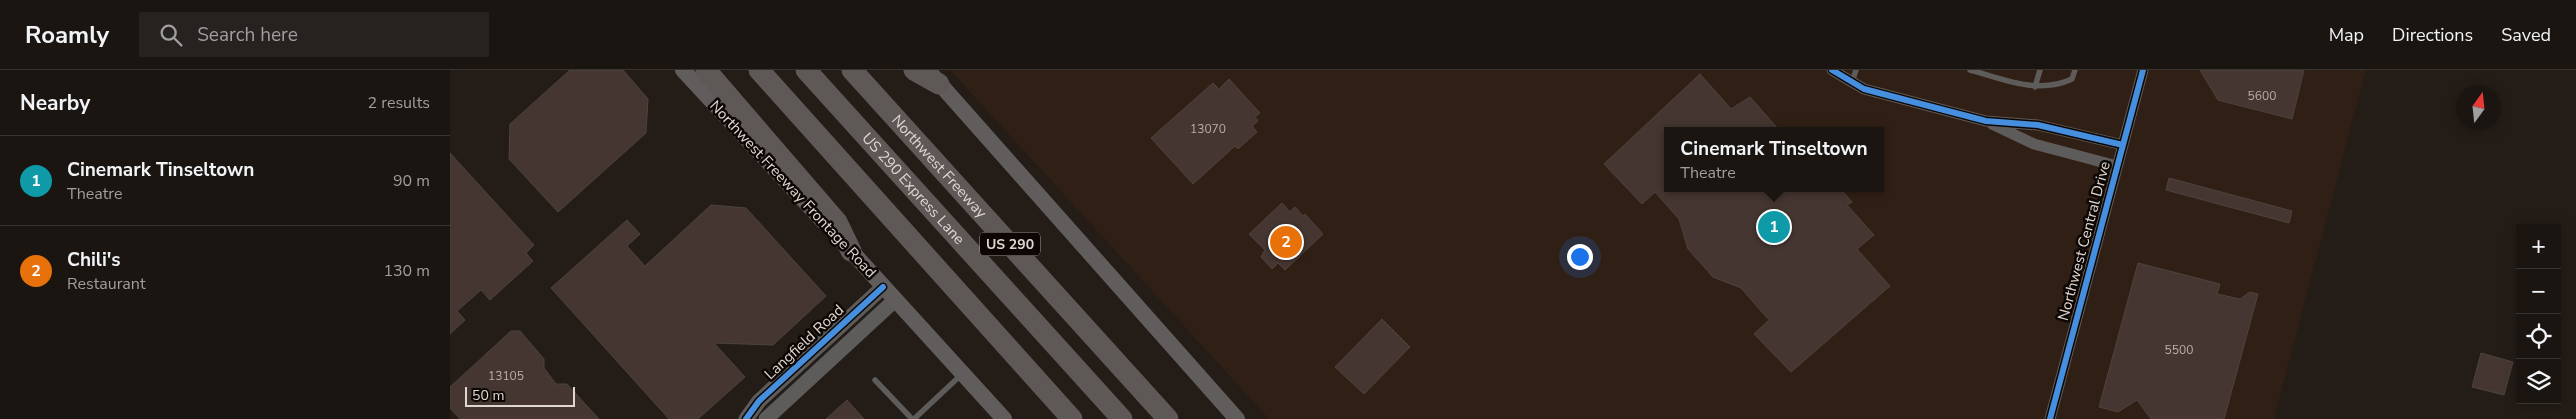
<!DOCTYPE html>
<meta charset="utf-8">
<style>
:root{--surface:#1a1511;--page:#27221f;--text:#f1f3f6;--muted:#9f9f9f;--line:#383431;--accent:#d93025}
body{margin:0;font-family:"Nunito Sans",sans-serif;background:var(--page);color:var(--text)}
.controls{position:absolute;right:15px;bottom:15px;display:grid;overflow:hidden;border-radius:0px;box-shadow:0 2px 12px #0003}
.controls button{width:45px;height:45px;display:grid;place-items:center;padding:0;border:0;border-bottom:1px solid var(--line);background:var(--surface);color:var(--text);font:25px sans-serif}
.compass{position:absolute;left:2006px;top:15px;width:45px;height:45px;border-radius:50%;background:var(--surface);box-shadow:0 2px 12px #0003;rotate:15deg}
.scale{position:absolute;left:15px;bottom:12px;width:110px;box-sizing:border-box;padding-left:5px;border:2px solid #e1d7d1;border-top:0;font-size:14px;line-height:18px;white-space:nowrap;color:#e1d7d1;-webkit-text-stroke:4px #0c0704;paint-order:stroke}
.you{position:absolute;left:1129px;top:186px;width:18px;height:18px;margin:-12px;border:4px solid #fff;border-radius:50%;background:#1a73e8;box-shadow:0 0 0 8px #1a73e833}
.badge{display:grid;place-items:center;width:32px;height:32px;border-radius:50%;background:var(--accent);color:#fff;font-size:16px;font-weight:700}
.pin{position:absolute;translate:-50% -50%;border:2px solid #fff;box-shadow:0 1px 5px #0006}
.popup{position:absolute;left:1214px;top:57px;width:220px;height:65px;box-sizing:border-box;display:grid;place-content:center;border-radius:0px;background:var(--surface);filter:drop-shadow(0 1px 4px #0005);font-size:16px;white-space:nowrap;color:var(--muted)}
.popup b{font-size:19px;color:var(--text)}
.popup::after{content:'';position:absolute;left:50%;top:100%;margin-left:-10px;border:10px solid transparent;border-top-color:var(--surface)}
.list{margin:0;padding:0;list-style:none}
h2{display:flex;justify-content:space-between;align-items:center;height:65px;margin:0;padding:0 20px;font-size:21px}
h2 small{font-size:16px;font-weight:400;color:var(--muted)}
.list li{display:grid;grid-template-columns:32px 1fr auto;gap:15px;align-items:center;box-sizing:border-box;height:90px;padding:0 20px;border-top:1px solid var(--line)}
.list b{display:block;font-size:19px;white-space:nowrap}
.list p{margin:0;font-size:16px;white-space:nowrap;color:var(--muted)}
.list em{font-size:16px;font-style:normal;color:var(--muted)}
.icon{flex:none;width:28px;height:28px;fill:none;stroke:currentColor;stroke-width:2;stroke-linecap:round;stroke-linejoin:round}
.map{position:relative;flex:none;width:2126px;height:349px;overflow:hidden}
header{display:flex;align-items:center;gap:30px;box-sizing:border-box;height:70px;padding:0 25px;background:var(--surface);border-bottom:1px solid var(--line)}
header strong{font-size:24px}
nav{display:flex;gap:28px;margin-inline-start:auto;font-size:18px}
.search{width:350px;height:45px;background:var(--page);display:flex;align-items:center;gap:12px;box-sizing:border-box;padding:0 18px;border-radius:0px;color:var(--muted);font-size:19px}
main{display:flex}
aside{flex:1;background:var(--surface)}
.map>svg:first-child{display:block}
.built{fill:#301f14;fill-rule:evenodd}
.building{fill:#453631;stroke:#4b4440}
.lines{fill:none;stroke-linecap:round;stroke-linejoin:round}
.service{stroke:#5e5b5b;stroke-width:5.5}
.minor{stroke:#5e5b5b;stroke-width:11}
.tertiary{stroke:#5e5b5b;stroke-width:15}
.secondary{stroke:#625d5d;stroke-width:16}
.motorway{stroke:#5e5857;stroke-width:21}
.cycleway-casing{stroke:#0c0704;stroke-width:9}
.cycleway{stroke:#468fdf;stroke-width:6}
.labels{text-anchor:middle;stroke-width:5;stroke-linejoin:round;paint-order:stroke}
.number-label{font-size:12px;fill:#baafa9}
.shield{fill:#0c0704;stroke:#a19994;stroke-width:1}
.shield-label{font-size:14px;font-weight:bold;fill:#e1d7d1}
.street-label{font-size:15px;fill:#e1d7d1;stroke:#0c0704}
</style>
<header>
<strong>Roamly</strong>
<div class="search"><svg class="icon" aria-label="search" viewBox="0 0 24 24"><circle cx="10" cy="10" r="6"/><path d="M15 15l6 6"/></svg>Search here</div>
<nav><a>Map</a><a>Directions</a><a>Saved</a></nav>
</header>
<main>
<aside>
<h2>Nearby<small>2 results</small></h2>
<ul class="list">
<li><span class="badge" style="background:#0f9aa8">1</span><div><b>Cinemark Tinseltown</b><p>Theatre</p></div><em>90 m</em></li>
<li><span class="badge" style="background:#e8710a">2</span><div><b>Chili's</b><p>Restaurant</p></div><em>130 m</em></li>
</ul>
</aside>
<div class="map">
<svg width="2126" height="349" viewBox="0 0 2126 349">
<rect width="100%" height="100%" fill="#231c17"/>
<path class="built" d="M500,0h1416l-92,349h-1005zM1218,61h212v57h-212z"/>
<path class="building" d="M120,0h53l25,29 -2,34 -88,79 -49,-53 1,-35z
M1750,0h104l-12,49 -74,-19z
M1250,4l31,35 19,-12 30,34h-112v57h172l12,14 -5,3 27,30 -17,14 33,37 -99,86 -37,-38 15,-14 -28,-32 -28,-11 -25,-28 -9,-30 -24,-27 -13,12 -38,-40z
M779,9l31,34 -5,4 3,4 -6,5 5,6 -19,17 -3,-3 -42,38 -42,-46 62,-55 6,6z
M0,83l84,92 -8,8 7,8 -43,39 -9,-10 -24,21 8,9 -15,14z
M1719,108l123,33 -3,12 -123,-33z
M832,133l8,9 5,-5 8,9 2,-2 18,20 -38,36 -7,-7 -6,6 -11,-12 4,-7 -16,-16z
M261,135l35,3 80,88 -53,49 -59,-2 31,34 -47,42h-29l-118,-131 76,-68 13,14 -13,12 18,20z
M1688,193l82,21 -3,10 23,5 10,-7 8,2 -34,125h-73l-14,-19 -19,12 -19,-5z
M932,249l28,28 -46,47 -29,-27z
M61,261h9l24,28v9l12,16h11l32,35h-139l-10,-11v-21z
M2031,283l32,9 -9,33 -32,-8z
M397,330l17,19h-38z"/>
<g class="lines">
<path class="service" d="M1520,0c34,9 68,25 102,9l3,-9
M1402,12l4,-12
M1585,17l5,-17
M425,310l37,39
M464,349l47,-44"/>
<path class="minor" d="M1382,0l32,19 122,32 52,4 85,20
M1542,54l42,20 83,22
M1600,349l93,-349"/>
<path class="tertiary" d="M296,349l13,-18 124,-114
M316,349l129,-119"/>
<path class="secondary" d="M233,0l141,152
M482,5l305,344
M393,172l161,177"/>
<g class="motorway">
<path d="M256,0l131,152 14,29"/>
<path d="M309,0l313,349"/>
<path id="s1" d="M356,0l316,349"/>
<path id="s2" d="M402,0l316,349"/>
<path d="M464,0l25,14"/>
</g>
<g class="cycleway-casing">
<path id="cycleway" d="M1382,0l32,19 122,32 52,4 85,20
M296,349l13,-18 124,-114
M1600,349l93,-349"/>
</g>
<use href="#cycleway" class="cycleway"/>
</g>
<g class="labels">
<g class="number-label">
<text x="1812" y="30">5600</text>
<text x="758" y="63">13070</text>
<text x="1729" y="284">5500</text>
<text x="56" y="310">13105</text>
</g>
<rect class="shield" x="530" y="162.5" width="60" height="23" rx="4"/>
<g class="shield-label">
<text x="560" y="179">US 290</text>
</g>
<g class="street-label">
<text dy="5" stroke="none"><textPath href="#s2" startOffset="130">Northwest Freeway</textPath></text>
<text transform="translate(343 119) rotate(47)" y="5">Northwest Freeway Frontage Road</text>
<text dy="5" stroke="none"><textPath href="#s1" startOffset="160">US 290 Express Lane</textPath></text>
<text transform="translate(1634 171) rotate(-75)" y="5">Northwest Central Drive</text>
<text transform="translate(354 272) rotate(-43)" y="5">Langfield Road</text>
</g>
</g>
</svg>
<div class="controls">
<button>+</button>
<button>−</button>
<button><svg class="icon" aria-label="locate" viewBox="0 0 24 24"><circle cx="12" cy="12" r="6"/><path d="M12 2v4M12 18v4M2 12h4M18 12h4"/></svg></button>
<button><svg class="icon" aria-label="layers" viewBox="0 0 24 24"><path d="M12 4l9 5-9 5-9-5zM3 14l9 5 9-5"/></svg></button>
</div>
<svg class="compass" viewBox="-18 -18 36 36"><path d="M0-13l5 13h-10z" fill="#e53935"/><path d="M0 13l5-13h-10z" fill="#9f9f9f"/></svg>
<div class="scale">50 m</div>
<div class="you"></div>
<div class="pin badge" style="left:1324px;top:157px;background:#0f9aa8">1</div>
<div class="popup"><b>Cinemark Tinseltown</b>Theatre</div>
<div class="pin badge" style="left:836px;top:172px;background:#e8710a">2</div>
</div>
</main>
